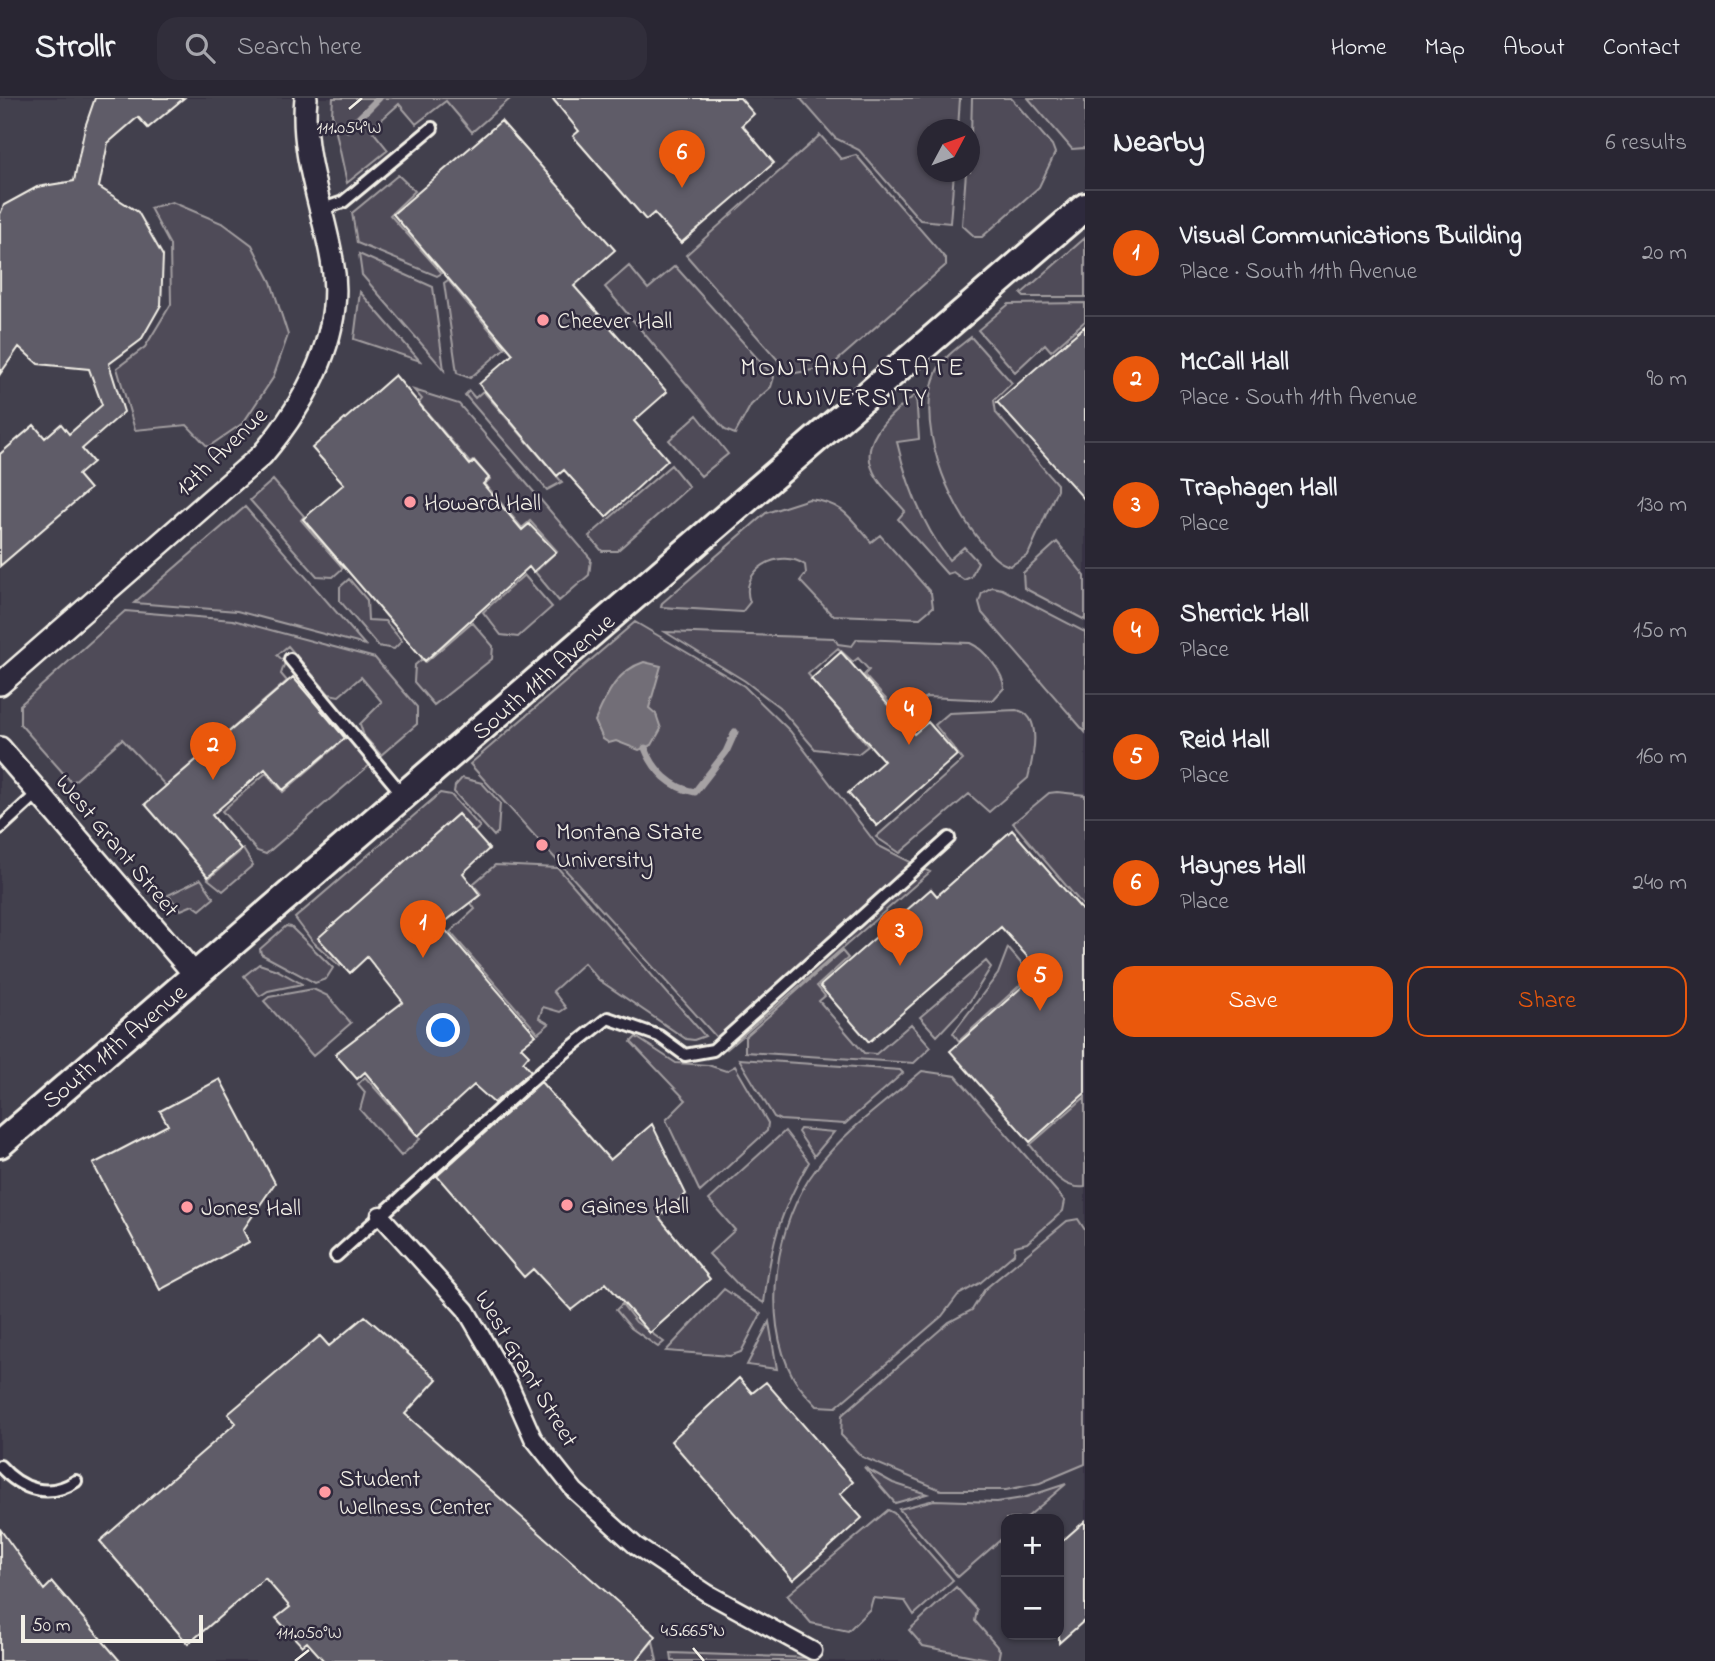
<!DOCTYPE html>
<meta charset="utf-8">
<style>
:root{--surface:#292633;--page:#312e3b;--text:#f1f3f6;--muted:#a5a5ac;--line:#45434e;--accent:#ea580c}
body{margin:0;font-family:"Indie Flower",sans-serif;background:var(--page);color:var(--text)}
.controls{position:absolute;right:21px;bottom:21px;display:grid;overflow:hidden;border-radius:14px;box-shadow:0 2px 5px #0004}
.controls button{width:63px;height:63px;display:grid;place-items:center;padding:0;border:0;border-bottom:2px solid var(--line);background:var(--surface);color:var(--text);font:35px sans-serif}
.compass{position:absolute;left:917px;top:21px;width:63px;height:63px;border-radius:50%;background:var(--surface);box-shadow:0 2px 5px #0004;rotate:49deg}
.scale{position:absolute;left:21px;bottom:18px;width:182px;box-sizing:border-box;padding-left:7px;border:4px solid #f4f1e8;border-top:0;font-size:19px;line-height:24px;white-space:nowrap;color:#f4f1e8;-webkit-text-stroke:5px #2f2a3d;paint-order:stroke}
.you{position:absolute;left:444px;top:933px;width:24px;height:24px;margin:-18px;border:5px solid #fff;border-radius:50%;background:#1a73e8;box-shadow:0 0 0 10px #1a73e833}
.badge{display:grid;place-items:center;width:46px;height:46px;border-radius:50%;background:var(--accent);color:#fff;font-size:23px;font-weight:700}
.pin{position:absolute;translate:-50% -58px;filter:drop-shadow(0 2px 4px #0008)}
.pin::after{content:'';position:absolute;top:37px;width:24px;height:21px;background:inherit;clip-path:polygon(0 0,100% 0,50% 100%)}
.list{margin:0;padding:0;list-style:none}
h2{display:flex;justify-content:space-between;align-items:center;height:91px;margin:0;padding:0 28px;font-size:30px}
h2 small{font-size:23px;font-weight:400;color:var(--muted)}
.list li{display:grid;grid-template-columns:46px 1fr auto;gap:21px;align-items:center;box-sizing:border-box;height:126px;padding:0 28px;border-top:2px solid var(--line)}
.list b{display:block;font-size:26px;white-space:nowrap}
.list p{margin:0;font-size:23px;white-space:nowrap;color:var(--muted)}
.list em{font-size:23px;font-style:normal;color:var(--muted)}
.actions{display:flex;gap:14px;padding:21px 28px}
.actions a{flex:1;padding:16px 0;border:2px solid var(--accent);border-radius:21px;text-align:center;font-size:24px;color:var(--accent)}
.actions .main{background:var(--accent);color:#fff}
.icon{flex:none;width:38px;height:38px;fill:none;stroke:currentColor;stroke-width:2;stroke-linecap:round;stroke-linejoin:round}
.map{position:relative;flex:none;width:1085px;height:1563px;overflow:hidden}
header{display:flex;align-items:center;gap:42px;box-sizing:border-box;height:98px;padding:0 35px;background:var(--surface);border-bottom:2px solid var(--line)}
header strong{font-size:33px}
nav{display:flex;gap:38px;margin-inline-start:auto;font-size:24px}
.search{width:490px;height:63px;background:var(--page);display:flex;align-items:center;gap:18px;box-sizing:border-box;padding:0 24px;border-radius:21px;color:var(--muted);font-size:26px}
main{display:flex}
aside{flex:1;background:var(--surface)}
.map>svg:first-child{display:block}
.built{fill:#433f4e;fill-rule:evenodd}
.green{fill:#504b59;stroke:#a29ea0;stroke-width:2}
.water{fill:#726e77;stroke:#a6a2a4;stroke-width:2}
.lines{fill:none;stroke-linecap:round;stroke-linejoin:round}
.stream{stroke:#a6a2a4;stroke-width:7}
.building{fill:#5f5c67;stroke:#f4f1e8;stroke-width:2}
.service-casing{stroke:#f4f1e8;stroke-width:16}
.pedestrian-casing{stroke:#f4f1e8;stroke-width:21}
.minor-casing{stroke:#f4f1e8;stroke-width:26}
.tertiary-casing{stroke:#f4f1e8;stroke-width:32}
.service{stroke:#2f2a3d;stroke-width:10}
.pedestrian{stroke:#2f2a3d;stroke-width:16}
.minor{stroke:#2f2a3d;stroke-width:21}
.tertiary{stroke:#2f2a3d;stroke-width:26}
.ticks{fill:none;stroke:#f4f1e8;stroke-width:2.5}
.poi-dot{fill:#ff9aa2;stroke:#2f2a3d;stroke-width:2.5}
.labels{text-anchor:middle;stroke-width:5;stroke-linejoin:round;paint-order:stroke}
.poi-label{font-size:24px;fill:#f4f1e8;stroke:#2f2a3d;text-anchor:start}
.street-label{font-size:24px;fill:#f4f1e8;stroke:#2f2a3d}
.neighbourhood-label{font-size:26px;letter-spacing:2px;fill:#f4f1e8;stroke:#2f2a3d}
.ticks-label{font-size:18px;text-anchor:middle;fill:#f4f1e8;stroke:#2f2a3d;stroke-width:5;stroke-linejoin:round;paint-order:stroke}
</style>
<header>
<strong>Strollr</strong>
<div class="search"><svg class="icon" aria-label="search" viewBox="0 0 24 24"><circle cx="10" cy="10" r="6"/><path d="M15 15l6 6"/></svg>Search here</div>
<nav><a>Home</a><a>Map</a><a>About</a><a>Contact</a></nav>
</header>
<main>
<div class="map">
<svg width="1085" height="1563" viewBox="0 0 1085 1563">
<rect width="100%" height="100%" fill="#373244"/>
<filter id="ink" filterUnits="userSpaceOnUse"><feTurbulence type="fractalNoise" baseFrequency=".0143" numOctaves="2"/><feDisplacementMap in="SourceGraphic" scale="14" xChannelSelector="R" yChannelSelector="G"/><feConvolveMatrix kernelMatrix="1 2 1 2 8 2 1 2 1" color-interpolation-filters="sRGB"/></filter>
<g filter="url(#ink)">
<path class="built" d="M0,0h1085v1563h-1085zM928,32h42v42h-42zM1006,1421h53v116h-53z"/>
<path class="green" d="M333,0h178l-39,34 -26,-31 -30,23 -17,-20 -28,25 17,21 -41,33 -15,-69z
M800,0h160l-2,31 -30,1v42h26l-4,51 -30,-3 -61,-70 -24,-12z
M972,0h39l41,47 3,8 -16,34 -57,50h-7l-13,-12 4,-53h4z
M1028,0h57v50l-13,1z
M820,37l21,24 15,-4 90,104v6l-116,102 -40,7 -104,-119z
M398,77l17,16 -25,24 52,58 -5,3 -80,-33 -5,-30z
M172,104l52,22 28,21 19,37 17,53 -15,43 -30,45 -35,24 -21,-22 -52,5 -18,-62 28,-21 26,-43 -1,-59 -20,-37z
M1085,140v59h-61l-3,-3z
M359,156l74,33 11,83 -82,-95z
M629,168l19,23 27,-23 99,111 -3,10 -20,18 -16,29 -10,-4 -120,-143z
M448,182l57,68 -35,30 -13,-5 -13,-90z
M360,194l60,69 -66,-22z
M1085,205v18l-34,30 -6,-7 -30,28 -37,-42 31,-26z
M971,239l41,46 -18,17 2,13 61,71v6l-29,65 -18,11c-13,-3 -20,-13 -28,-23 -34,-39 -68,-120 -45,-172 6,-14 22,-24 34,-34z
M414,292l45,14 132,155 -2,16 -30,26 -24,-29 22,-21 -27,-30 -8,7 -37,-44 5,-5 -16,-19 -4,3 -51,-60 3,-4z
M469,293l6,7 8,-7 79,91 -15,8 -82,-95z
M916,296l3,45 -22,3c10,44 25,82 52,118l15,-13 14,15 -7,15 -7,3 -11,-8 -6,2 -49,-55 7,-8c-9,-11 -21,-21 -28,-33 -24,-36 15,-64 39,-84z
M697,317l31,39 -27,22 -32,-36z
M671,367l18,22 -72,64h-15l-13,-15z
M273,382l31,36 -3,4 42,48 -10,9 -16,-1 -67,-76z
M809,401c34,4 41,18 62,43l9,-7 51,58 2,14 -13,11 -88,-3 -32,-34 6,-8 -1,-8c-26,-18 -67,6 -55,37l-8,10 -81,-5 1,-4 104,-90z
M245,409l120,138 -128,-34 -103,-8z
M1057,444l28,34v44l-61,-32 -1,-15z
M524,477l28,32 -34,30 -17,-2 -18,-23z
M349,481l18,21 1,20 17,1 17,20 -8,8 -16,-3 -38,-45v-14z
M992,489l10,2 83,43v100l-103,-119 -3,-11 3,-9z
M125,513l108,9 142,38 42,49v17l-36,31 -17,-19 -4,-12 22,-22 -21,-25 -22,19 -10,-2 -41,-48 -11,9 8,7 -4,12 6,7 -121,105 -44,-47 -50,44 -52,-59v-19z
M472,524l21,24 -1,13 -58,46 -20,-23 1,-17 7,-6 4,3z
M635,524l109,64 46,45 87,114 53,27 -203,177 -257,-285z
M665,534l169,6 4,6 14,2 5,-7 113,4c14,6 34,30 34,45l-11,12 -67,-3 -23,21 -39,-43 5,-5 -11,-12 -5,4 -15,-14 -30,26 60,72 -10,8 -43,-5 -36,-42 -34,-26z
M1016,612c28,4 17,48 12,68l-39,34 -20,-18 -69,59 -24,-16 87,-77 -28,-35 14,-12z
M347,639l24,27 -105,90 -9,-3 -35,-40 44,-38 17,19z
M462,680l20,5 18,20 -2,29 -4,4 -40,-44 1,-6z
M1057,694l28,3v113l-72,-85 36,-30z
M440,695l11,2 29,32 -6,5 -16,-18 -139,124 22,25 -1,3 -27,-24 -18,-24z
M243,751l10,16 -30,26 -15,-12z
M495,767l63,3 147,168 -11,4 -8,-1 -87,-59 -15,-17 -31,28 13,17 -6,4 -17,-5 -4,11 10,6 -11,9 -88,-101 25,-23 -4,-6 10,-9 -8,-10z
M201,781l13,19 -14,12 -7,-5 -12,5 -13,-15z
M286,828l5,1 42,41 -7,11 -11,4 -54,-29 -1,-5z
M1008,850l23,27 -72,66 -6,-8 45,-59z
M842,853l6,7 -31,28 8,10 -6,5 45,52 12,1 35,-30 20,23 -17,16 -169,-11v-15z
M986,863l5,6 -21,34 -33,35 -17,-19z
M259,866l18,6 25,14 -34,7 -8,5 -16,-20z
M313,891l15,7 23,27 -38,33 -49,-55 5,-4z
M636,939l40,26 32,2 18,6 9,-5 33,57 -1,8 -67,61 -34,-72 20,-20 -55,-58z
M739,961l161,11 3,3 -58,51 -65,-4 -6,-3z
M922,973l34,5 109,125 -2,10 -36,32 -12,3 -1,8 -34,29 -22,12 -16,21 -106,91 -19,-1c-8,-9 -18,-18 -24,-29 -33,-60 -17,-156 23,-208 29,-39 70,-67 106,-98z
M365,979l55,62 -19,17 -41,-46 5,-18 -7,-8z
M1085,999v90c-25,4 -40,-25 -55,-42z
M800,1031l34,3 -20,24 -16,-24z
M785,1033l24,31c-30,52 -38,82 -45,141l-21,-13 -34,-36 26,-24 -26,-30z
M1078,1121l7,11v234l-45,19 -34,7h-65l-79,-33 -21,-22 1,-20 107,-93 23,-12 13,-21 82,-68z
M724,1191l37,25 -20,38 -11,4 -64,-5z
M622,1206l14,18 28,20 -6,5 -27,-19 -15,-18z
M769,1224l8,47 -30,-4z
M864,1369l29,16 34,11 -32,9z
M1066,1386l-41,35h-19v16l-48,42 -59,-68 35,-9 63,2 26,-4z
M888,1412l6,3 59,67 -39,35 -9,-14 -32,-3 -3,11 -22,22 -37,-8 -24,-28z
M956,1489l21,23 -2,11 25,29 -2,11 -75,-15 -14,-16z
M653,1543l4,20h-21z
M671,1555l140,5 -2,3h-137z"/>
<path class="water" d="M644,564l17,4 -12,42 7,6 5,15 -9,16 -13,5 -23,-9 -7,2 -6,-4 -8,-18c11,-25 21,-50 49,-59z"/>
<g class="lines">
<path class="stream" d="M348,31l31,-31
M645,650c9,23 26,40 50,44l31,-40 9,-20"/>
</g>
<path class="building" d="M95,0h89l-36,30 -10,-11 -30,26 -9,44 39,25 25,44 -2,49 -20,35 -32,24 15,48 -42,37 11,13 -15,13 12,14 -90,77v-112l34,-29 11,13 16,-14 8,10 33,-29 -13,-36 -51,-5 -19,-17 -19,27v-160l4,-9 33,-18 37,-6 11,-54z
M552,0h188l14,16 -12,11 32,38 -93,80 -27,-30 -8,7 -73,-84 6,-5z
M501,23l114,129 -41,36 93,106 -33,29 34,39 -62,57 -42,-47 -7,6 -78,-92 34,-30 -120,-140z
M1085,228v174l-88,-98z
M395,277l75,90 4,-4 15,17 -6,6 39,46 7,-6 27,28 -23,20 -4,-5 -104,94 -122,-142 41,-35 -32,-36z
M841,554l73,82 14,-12 29,33 -80,71 -29,-33 36,-32 -73,-82z
M293,579l52,61 -62,52 -18,-21 -53,46 29,34 -33,28 -63,-73z
M458,716l31,35 -26,24 17,22 -39,30 95,110 -15,12 8,8 -6,7 8,9 -37,32 -20,-18 -56,51 -53,-64 -8,7 -22,-25 68,-52 -36,-45 -17,16 -32,-35z
M1012,732l73,83v180l-55,49 -80,-91 90,-80 -39,-44 -132,115 -49,-56 111,-97 6,7z
M220,981l55,104 -32,47 6,12 -89,48 -67,-126 75,-39 -8,-14z
M541,984l69,78 42,-36 34,70 -27,23 51,62 -60,54 -44,-50 -35,27 -38,-41 -9,8 -87,-101z
M365,1218l72,63 -32,35 251,222 -20,25h-312l-17,-19 -5,4 -26,-28 14,-11 -25,-29 -77,66 -88,-103 136,-118 -8,-9 92,-78 9,10z
M739,1280l13,15 14,-11 87,100 -13,12 22,24 -69,62 -122,-139z
M1085,1423v99l-26,23v-99z
M0,1431l44,61 8,-8 68,79h-120z"/>
<g class="lines">
<g class="service-casing">
<path id="service" d="M320,112l23,-8 89,-74
M290,561l114,137
M0,730l39,-36
M336,1158l208,-187 64,-51 51,18 26,19 28,-5 236,-212
M0,1368c21,24 49,33 76,15"/>
</g>
<g class="pedestrian-casing">
<path id="pedestrian" d="M380,1117l86,95 44,76 23,52 42,53 61,55 71,47 106,58"/>
</g>
<g class="minor-casing">
<path id="minor" d="M0,586l262,-229c44,-52 84,-124 70,-195 -9,-53 -32,-107 -26,-162
M0,650l196,228"/>
</g>
<g class="tertiary-casing">
<path id="tertiary" d="M0,1046l1085,-937"/>
</g>
<use href="#service" class="service"/>
<use href="#pedestrian" class="pedestrian"/>
<use href="#minor" class="minor"/>
<use href="#tertiary" class="tertiary"/>
</g>
</g>
<path class="ticks" d="M349,11l13,-11M693,1550l11,13M295,1563l14,-11"/>
<g class="poi-dot">
<circle cx="543" cy="222" r="7"/>
<circle cx="410" cy="404" r="7"/>
<circle cx="542" cy="747" r="7"/>
<circle cx="567" cy="1107" r="7"/>
<circle cx="187" cy="1109" r="7"/>
<circle cx="325" cy="1394" r="7"/>
</g>
<g class="labels">
<g class="poi-label">
<text x="557" y="230">Cheever Hall</text>
<text x="424" y="412">Howard Hall</text>
<text x="556" y="741">Montana State<tspan x="556" dy="28">University</tspan></text>
<text x="581" y="1115">Gaines Hall</text>
<text x="201" y="1117">Jones Hall</text>
<text x="339" y="1388">Student<tspan x="339" dy="28">Wellness Center</tspan></text>
</g>
<g class="street-label">
<text transform="translate(221 353) rotate(-44)" y="8">12th Avenue</text>
<text transform="translate(543 578) rotate(-41)" y="8">South 11th Avenue</text>
<text transform="translate(118 747) rotate(50)" y="8">West Grant Street</text>
<text transform="translate(114 948) rotate(-40)" y="8">South 11th Avenue</text>
<text transform="translate(527 1270) rotate(59)" y="8">West Grant Street</text>
</g>
<g class="neighbourhood-label">
<text x="853" y="277">MONTANA STATE<tspan x="853" dy="30">UNIVERSITY</tspan></text>
</g>
</g>
<g class="ticks-label">
<text x="349" y="35">111.054°W</text>
<text x="693" y="1538">45.665°N</text>
<text x="309" y="1540">111.050°W</text>
</g>
</svg>
<div class="controls">
<button>+</button>
<button>−</button>
</div>
<svg class="compass" viewBox="-18 -18 36 36"><path d="M0-13l5 13h-10z" fill="#e53935"/><path d="M0 13l5-13h-10z" fill="#a5a5ac"/></svg>
<div class="scale">50 m</div>
<div class="you"></div>
<div class="pin badge" style="left:423px;top:860px">1</div>
<div class="pin badge" style="left:213px;top:682px">2</div>
<div class="pin badge" style="left:900px;top:868px">3</div>
<div class="pin badge" style="left:909px;top:647px">4</div>
<div class="pin badge" style="left:1040px;top:913px">5</div>
<div class="pin badge" style="left:682px;top:90px">6</div>
</div>
<aside>
<h2>Nearby<small>6 results</small></h2>
<ul class="list">
<li><span class="badge">1</span><div><b>Visual Communications Building</b><p>Place · South 11th Avenue</p></div><em>20 m</em></li>
<li><span class="badge">2</span><div><b>McCall Hall</b><p>Place · South 11th Avenue</p></div><em>90 m</em></li>
<li><span class="badge">3</span><div><b>Traphagen Hall</b><p>Place</p></div><em>130 m</em></li>
<li><span class="badge">4</span><div><b>Sherrick Hall</b><p>Place</p></div><em>150 m</em></li>
<li><span class="badge">5</span><div><b>Reid Hall</b><p>Place</p></div><em>160 m</em></li>
<li><span class="badge">6</span><div><b>Haynes Hall</b><p>Place</p></div><em>240 m</em></li>
</ul>
<div class="actions"><a class="main">Save</a><a>Share</a></div>
</aside>
</main>
